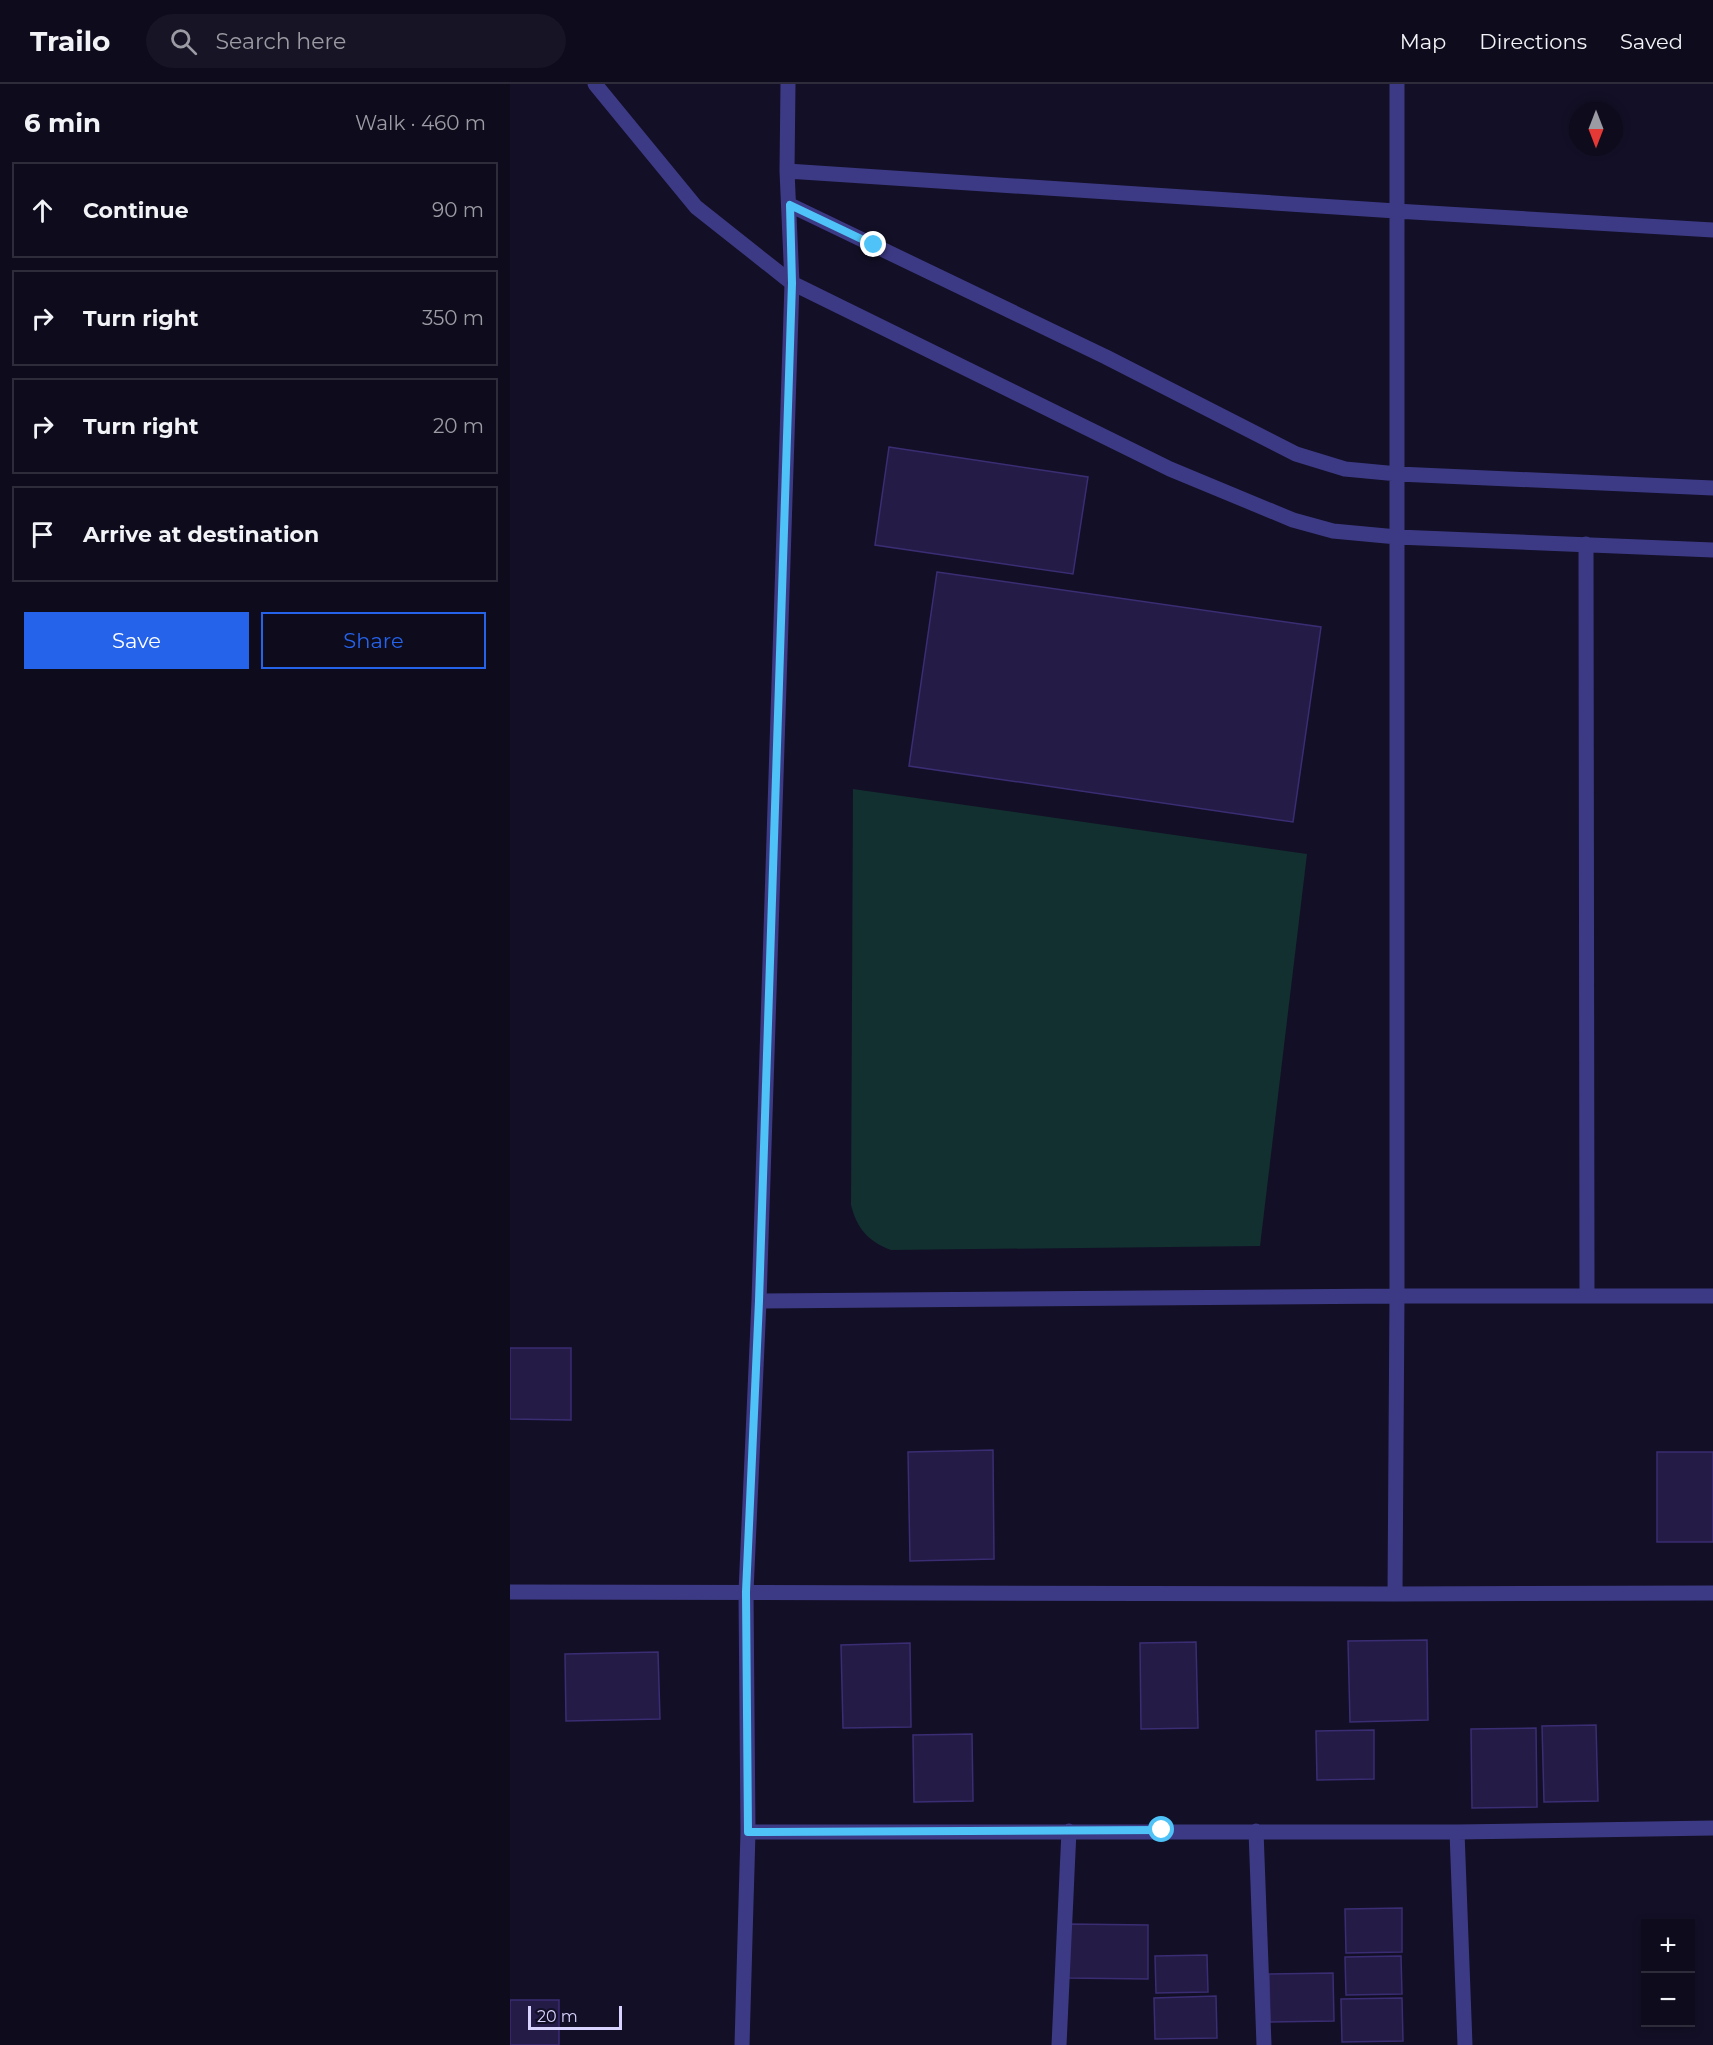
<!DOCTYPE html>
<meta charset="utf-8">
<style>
:root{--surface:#0e0b1c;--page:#171425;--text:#f1f3f6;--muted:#9b9ba3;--line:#2e2b3b;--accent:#2563eb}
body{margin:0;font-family:Montserrat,sans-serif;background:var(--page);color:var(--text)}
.controls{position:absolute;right:18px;bottom:18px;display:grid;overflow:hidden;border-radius:0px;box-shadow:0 3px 9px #0003}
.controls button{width:54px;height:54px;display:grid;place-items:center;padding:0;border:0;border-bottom:2px solid var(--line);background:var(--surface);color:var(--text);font:30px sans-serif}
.compass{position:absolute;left:1059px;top:18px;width:54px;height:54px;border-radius:50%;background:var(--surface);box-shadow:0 3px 9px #0003;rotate:180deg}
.scale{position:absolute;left:18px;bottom:15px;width:94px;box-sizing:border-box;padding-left:6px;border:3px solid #d9d4ff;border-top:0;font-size:16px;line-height:21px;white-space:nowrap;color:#d9d4ff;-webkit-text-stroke:4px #130f26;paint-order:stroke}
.stop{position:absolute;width:18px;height:18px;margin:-14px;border:4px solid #4fc3f7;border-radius:50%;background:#fff}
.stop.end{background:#4fc3f7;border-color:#fff;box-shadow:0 2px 6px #0008}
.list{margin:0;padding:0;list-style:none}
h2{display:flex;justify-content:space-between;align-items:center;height:78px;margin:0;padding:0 24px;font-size:26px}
h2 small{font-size:20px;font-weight:400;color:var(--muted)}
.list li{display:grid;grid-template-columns:39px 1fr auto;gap:18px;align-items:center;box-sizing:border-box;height:96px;margin:0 12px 12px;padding:0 12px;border:2px solid var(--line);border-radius:0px}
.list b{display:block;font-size:22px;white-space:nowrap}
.list em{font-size:20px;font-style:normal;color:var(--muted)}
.actions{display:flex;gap:12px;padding:18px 24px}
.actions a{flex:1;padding:14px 0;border:2px solid var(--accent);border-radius:0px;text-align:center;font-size:21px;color:var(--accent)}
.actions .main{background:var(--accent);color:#fff}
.icon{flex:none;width:33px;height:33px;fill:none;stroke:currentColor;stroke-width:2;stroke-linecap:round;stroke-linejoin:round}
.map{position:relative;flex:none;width:1203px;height:1961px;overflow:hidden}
header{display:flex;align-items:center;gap:36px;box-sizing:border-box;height:84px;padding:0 30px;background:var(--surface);border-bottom:2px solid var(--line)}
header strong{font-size:28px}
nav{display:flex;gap:33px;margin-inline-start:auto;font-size:21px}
.search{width:420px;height:54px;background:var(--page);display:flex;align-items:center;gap:15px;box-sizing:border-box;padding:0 21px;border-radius:33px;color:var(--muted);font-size:22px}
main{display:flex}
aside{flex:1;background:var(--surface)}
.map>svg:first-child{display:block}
.green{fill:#12302f}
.building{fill:#241b47;stroke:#3b2d73;stroke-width:1.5}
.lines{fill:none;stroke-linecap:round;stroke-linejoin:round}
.minor{stroke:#3d3a85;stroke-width:15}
.route{stroke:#4fc3f7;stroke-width:8}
</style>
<header>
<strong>Trailo</strong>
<div class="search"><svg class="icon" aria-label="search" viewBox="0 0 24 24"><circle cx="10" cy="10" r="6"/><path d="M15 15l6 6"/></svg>Search here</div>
<nav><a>Map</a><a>Directions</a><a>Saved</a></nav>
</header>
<main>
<aside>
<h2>6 min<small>Walk · 460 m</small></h2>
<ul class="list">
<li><svg class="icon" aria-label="ahead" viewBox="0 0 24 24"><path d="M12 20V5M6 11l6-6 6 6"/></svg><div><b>Continue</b></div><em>90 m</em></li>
<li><svg class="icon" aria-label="right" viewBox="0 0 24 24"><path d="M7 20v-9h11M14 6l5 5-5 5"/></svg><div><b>Turn right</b></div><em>350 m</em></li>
<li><svg class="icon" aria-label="right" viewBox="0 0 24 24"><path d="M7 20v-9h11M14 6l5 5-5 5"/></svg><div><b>Turn right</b></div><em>20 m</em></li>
<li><svg class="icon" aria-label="arrive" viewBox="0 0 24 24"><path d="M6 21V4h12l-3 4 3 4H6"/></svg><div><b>Arrive at destination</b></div></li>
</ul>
<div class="actions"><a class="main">Save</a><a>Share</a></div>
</aside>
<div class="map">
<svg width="1203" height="1961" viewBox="0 0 1203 1961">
<rect width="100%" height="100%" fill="#130f26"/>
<path class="green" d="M343,705l454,65 -47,392 -369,4c-22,-8 -34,-21 -40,-45z"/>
<path class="building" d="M379,363l199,30 -15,97 -198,-29z
M427,488l384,55 -28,195 -384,-56z
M0,1264h61v72l-61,-1z
M483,1366l1,109 -84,2 -2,-109z
M1147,1368h56v90h-56z
M917,1556l1,80 -78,2 -2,-81z
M686,1558l2,86 -57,1 -1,-86z
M400,1559l1,84 -68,1 -2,-83z
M148,1568l2,67 -94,2 -1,-67z
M1086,1641l2,76 -54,1 -2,-76z
M1026,1644l1,79 -65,1 -1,-79z
M864,1646v49l-57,1 -1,-49z
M462,1650l1,67 -59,1 -1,-67z
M892,1824v44l-56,1 -1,-44z
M558,1840l80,1v54l-80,-1z
M697,1871l1,37 -52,1 -1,-37z
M891,1872l1,38 -56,1 -1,-38z
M823,1889l1,48 -64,1 -1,-48z
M706,1912l1,42 -62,1 -1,-41z
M892,1914l1,43 -61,1 -1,-43z
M0,1916h49v45h-49z"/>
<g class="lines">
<path class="minor" d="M85,0l101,123 96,76 378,186 123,51 40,11 64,6 316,13
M277,87l609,40 317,19
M280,121l316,152 190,97 49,15 53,5 315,14
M1076,460l1,751
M249,1217l638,-5h316
M0,1508l885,2 318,-1
M885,1510l2,-298v-1212
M746,1747l8,214
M238,1748h709l256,-4
M947,1748l8,213
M232,1961l6,-213 -2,-240 13,-291 33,-1018 -5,-112 1,-87
M549,1961l10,-214"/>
</g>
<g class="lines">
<path class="route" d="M364,161l-84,-40 2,78 -33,1018 -13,291 2,240 414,-2"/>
</g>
</svg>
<div class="controls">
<button>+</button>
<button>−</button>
</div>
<svg class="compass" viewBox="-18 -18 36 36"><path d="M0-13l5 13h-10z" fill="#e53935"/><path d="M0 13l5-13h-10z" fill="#9b9ba3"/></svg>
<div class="scale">20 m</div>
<div class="stop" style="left:652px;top:1746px"></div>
<div class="stop end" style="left:364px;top:161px"></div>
</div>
</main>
